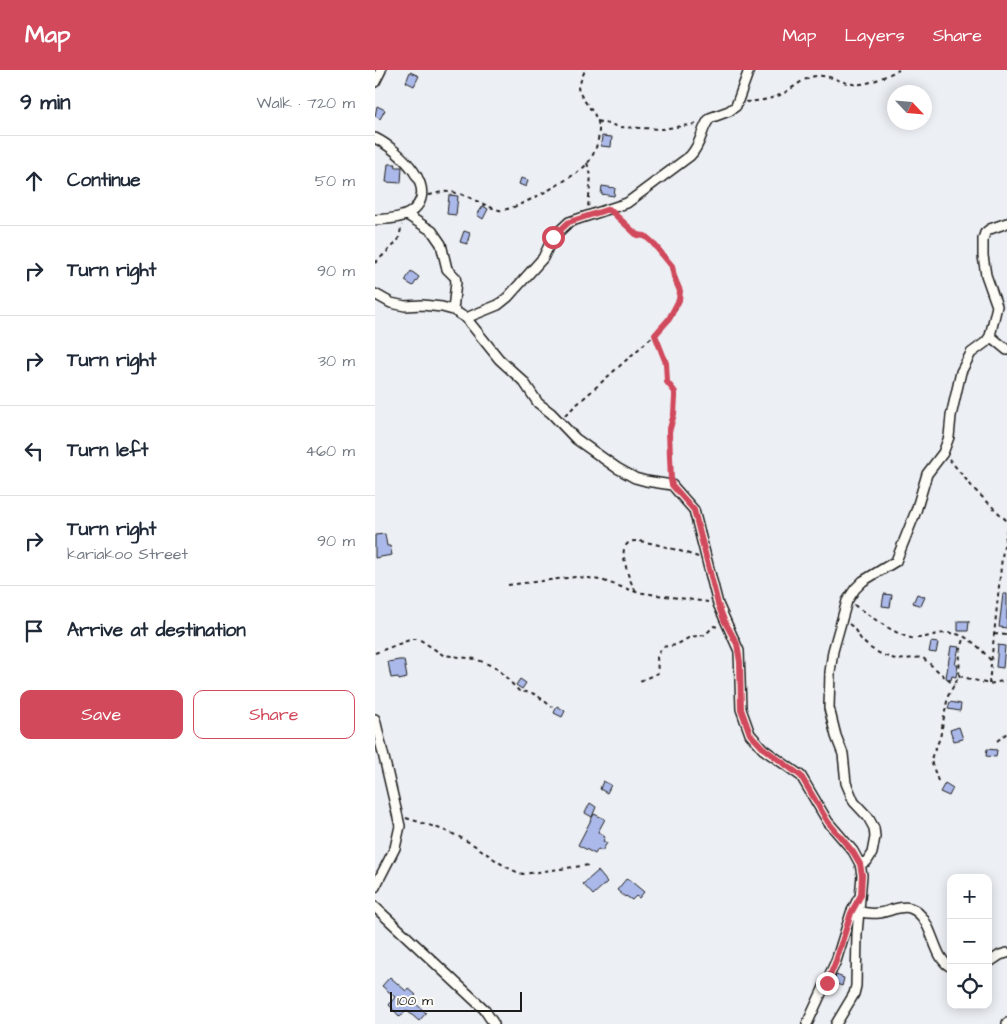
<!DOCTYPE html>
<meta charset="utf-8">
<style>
:root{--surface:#fff;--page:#f6f6f7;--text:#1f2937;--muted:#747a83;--line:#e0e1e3;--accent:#d1495b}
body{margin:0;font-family:"Architects Daughter",sans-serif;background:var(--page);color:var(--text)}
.controls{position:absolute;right:15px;bottom:15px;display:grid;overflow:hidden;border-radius:10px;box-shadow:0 2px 12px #0003}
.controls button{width:45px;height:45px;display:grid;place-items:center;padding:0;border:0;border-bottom:1px solid var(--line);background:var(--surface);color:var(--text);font:25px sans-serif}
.compass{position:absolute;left:512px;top:15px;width:45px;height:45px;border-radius:50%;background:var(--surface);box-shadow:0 2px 12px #0003;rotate:116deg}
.scale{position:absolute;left:15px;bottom:12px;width:132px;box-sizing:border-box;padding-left:5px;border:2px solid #1c1c1c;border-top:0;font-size:14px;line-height:18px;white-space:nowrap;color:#1c1c1c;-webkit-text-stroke:4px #fdfcf7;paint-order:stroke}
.stop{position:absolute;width:15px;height:15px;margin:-11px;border:4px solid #d1495b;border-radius:50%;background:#fff}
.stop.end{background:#d1495b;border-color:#fff;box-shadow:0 1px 5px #0008}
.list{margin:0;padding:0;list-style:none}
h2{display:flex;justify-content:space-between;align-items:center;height:65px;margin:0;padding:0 20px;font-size:21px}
h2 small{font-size:16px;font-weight:400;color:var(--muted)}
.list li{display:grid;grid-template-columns:32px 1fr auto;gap:15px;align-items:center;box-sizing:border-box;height:90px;padding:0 20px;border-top:1px solid var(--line)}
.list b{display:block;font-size:19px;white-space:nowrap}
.list p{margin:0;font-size:16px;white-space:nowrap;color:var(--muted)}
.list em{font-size:16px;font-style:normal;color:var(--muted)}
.actions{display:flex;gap:10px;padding:15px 20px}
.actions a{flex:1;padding:11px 0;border:1px solid var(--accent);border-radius:10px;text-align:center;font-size:18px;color:var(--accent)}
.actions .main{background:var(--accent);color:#fff}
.icon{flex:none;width:28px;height:28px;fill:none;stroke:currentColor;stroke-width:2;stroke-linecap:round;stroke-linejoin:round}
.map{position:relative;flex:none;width:632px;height:954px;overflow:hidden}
header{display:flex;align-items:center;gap:30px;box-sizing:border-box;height:70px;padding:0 25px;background:var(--accent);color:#fff}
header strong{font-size:24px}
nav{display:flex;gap:28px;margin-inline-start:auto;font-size:18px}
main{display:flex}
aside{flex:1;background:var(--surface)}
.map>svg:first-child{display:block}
.building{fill:#aab9e9;stroke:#1c1c1c}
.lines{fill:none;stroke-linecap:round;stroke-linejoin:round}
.minor-casing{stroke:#1c1c1c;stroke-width:12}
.path{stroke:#1c1c1c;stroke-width:2;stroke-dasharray:4 4;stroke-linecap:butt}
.minor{stroke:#fdfcf7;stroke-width:9}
.route{stroke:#d1495b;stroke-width:6}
</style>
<header>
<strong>Map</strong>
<nav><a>Map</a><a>Layers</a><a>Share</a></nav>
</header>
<main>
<aside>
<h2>9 min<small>Walk · 720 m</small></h2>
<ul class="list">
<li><svg class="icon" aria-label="ahead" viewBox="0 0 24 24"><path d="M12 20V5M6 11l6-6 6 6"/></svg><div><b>Continue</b></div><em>50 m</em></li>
<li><svg class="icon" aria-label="right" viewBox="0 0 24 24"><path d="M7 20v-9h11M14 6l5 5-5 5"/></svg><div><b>Turn right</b></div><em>90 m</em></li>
<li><svg class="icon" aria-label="right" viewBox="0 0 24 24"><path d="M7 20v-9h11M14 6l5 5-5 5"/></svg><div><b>Turn right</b></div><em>30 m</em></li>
<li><svg class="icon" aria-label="left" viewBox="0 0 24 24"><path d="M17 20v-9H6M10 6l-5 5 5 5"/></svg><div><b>Turn left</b></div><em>460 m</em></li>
<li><svg class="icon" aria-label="right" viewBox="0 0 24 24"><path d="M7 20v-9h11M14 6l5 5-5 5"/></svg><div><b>Turn right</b><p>kariakoo Street</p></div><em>90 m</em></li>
<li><svg class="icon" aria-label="arrive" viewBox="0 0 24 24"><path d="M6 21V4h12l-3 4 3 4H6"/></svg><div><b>Arrive at destination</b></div></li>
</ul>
<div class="actions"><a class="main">Save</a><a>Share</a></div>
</aside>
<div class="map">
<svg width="632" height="954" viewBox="0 0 632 954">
<rect width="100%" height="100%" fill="#eceff4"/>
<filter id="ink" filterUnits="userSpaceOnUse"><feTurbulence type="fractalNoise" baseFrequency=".02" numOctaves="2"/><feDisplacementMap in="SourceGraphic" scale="10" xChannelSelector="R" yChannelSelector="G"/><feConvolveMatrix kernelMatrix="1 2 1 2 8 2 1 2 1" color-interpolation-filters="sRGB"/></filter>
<g filter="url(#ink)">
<path class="building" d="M35,2l9,4 -5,10 -8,-4z
M2,36l8,4 -5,9 -5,-3z
M227,66l10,1 -1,10 -10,-1z
M13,94h8l-1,3h7l-1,16 -15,-1z
M146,108l7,2 -2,7 -7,-3z
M227,116l13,2 -1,8 -13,-2z
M74,125l9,1 -2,19 -9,-1z
M108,136l5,3 -5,10 -6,-4z
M89,161l6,2 -3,11 -7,-2z
M36,201l8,6 -6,9 -8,-5z
M10,464l2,12h3l2,9 -17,3v-23z
M509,524l8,1 -2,12 -8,-1z
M542,524l8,3 -4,9 -8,-3z
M628,524h4v34l-8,-1z
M583,551h11l-1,10h-10z
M556,572l7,1 -2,10 -7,-1z
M623,575l7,1 -2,22 -7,-1z
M576,576l8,1 -4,18h3l-2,12 -4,-1 -1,4 -5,-2z
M24,590h5l3,18 -8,2 -1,-3 -7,1 -3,-16z
M145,609l6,4 -4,6 -6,-4z
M575,632l11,2 -1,7 -12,-2z
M182,636l8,5 -3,6 -8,-4z
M584,657l4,12 -9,2 -4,-11z
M612,679l10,1 -1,7 -10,-1z
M228,711l8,4 -4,8 -7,-4z
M570,713l8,5 -4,8 -9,-4z
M215,733l6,4 -4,10 -7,-4z
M219,744l11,5 -7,13 7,5 -2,4 4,2 -5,8 -4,-2 -3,5 -17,-9z
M223,801l9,11 -14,13 -10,-11z
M252,808l17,14 -5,6 -3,-2 -4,4 -6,-4 -1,1 -8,-7z
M461,905l8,3 -2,8 -8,-3z
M15,907l16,14 2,-3 8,7 -3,3 2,2 -1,2 12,11 -7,8 -13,-11 -6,7 -11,-12 6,-8 -13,-11z"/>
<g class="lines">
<g class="minor-casing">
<path id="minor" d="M0,12l6,-12
M0,68c23,11 69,53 34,75 -9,6 -24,6 -34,7
M32,145l25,16 9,13 6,25 8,8 1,5 -3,28
M0,224l16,9 14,3 17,-1 20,2 11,3 13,8 33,41 25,23 14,21 13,10 25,26 41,29 18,10 11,3 26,4 22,25 24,94 21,47 2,58 9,25 13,15 38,27 27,46 25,29 7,13 2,11 -5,59 -1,52 -2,8 -18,30
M91,248l32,-13 10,-8 35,-39 10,-21 16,-15 58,-19 63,-47c13,-14 10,-26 20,-38l19,-7 7,-5 13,-36
M615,266l17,14
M0,649l25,107 -5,22 -20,39
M485,794l7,-3 5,-8 3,-16 -1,-9 -6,-11 -14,-15 -8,-19 -3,-29 -7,-18 -7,-28 1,-36 3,-21 14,-50 8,-12 8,-8 33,-20 20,-50 11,-37 16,-21 6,-16 2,-21 10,-44 10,-19 15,-11 4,-6 7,-30 -11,-31 -3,-19v-17l2,-6 5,-4 17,-6
M0,837l109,102 10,15
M485,842c6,1 13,2 19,1 9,-1 22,-8 31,-5 24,8 22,51 41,59
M613,893l12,-8 7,-2
M432,954l29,-63 15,-48 7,-14
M632,954v-1"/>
</g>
<path class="path" d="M371,32c11,-1 23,-2 34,-7 12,-5 23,-18 37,-19 11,-1 20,4 30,7 19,5 35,-6 52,-13
M222,51l23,6 42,2 34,-5
M212,93l4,12 -3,33
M54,125c6,-1 13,-4 19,-3 17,0 34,14 51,18 13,3 77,-34 87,-45 9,-10 13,-24 13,-36 0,-16 -17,-26 -21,-41l7,-18
M0,193l23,-22 4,-16
M280,265l11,28 1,19 8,9v6l-1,17 -5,18 2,45
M190,345l97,-87c7,-8 14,-16 17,-26 5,-18 -15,-50 -28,-62 -5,-4 -10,-2 -14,-6 -8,-5 -14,-12 -21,-18
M574,389l25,30 33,32
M133,515l67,-8 14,1 15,3 32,11 72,10
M261,521c-6,-9 -9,-18 -11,-29 -2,-7 -3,-16 5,-20 10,-5 56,11 68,15
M479,535c15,10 40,29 57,33 8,1 18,-2 27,-4 25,-5 39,10 54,28
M474,554c6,4 8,10 12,15 9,11 22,17 35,20 9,2 18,-3 27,-1l31,27
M619,564l13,1
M0,583l37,-14h7l24,16 33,4 21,9 22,23 13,2 6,3 14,11
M584,606l30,8 18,-4
M265,611l18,-8 -1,-16 5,-10 14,-2 14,-8 15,-2 9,-9 4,1
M614,614l13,-127 5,-29
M622,671l10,-8
M563,711l-7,-20 1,-5 8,-18 8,-42 11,-20 1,-24 5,-16
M31,748c23,7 45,13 66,26 17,10 32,25 51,30l66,-9"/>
<use href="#minor" class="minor"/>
</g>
</g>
<g class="lines" filter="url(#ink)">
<path class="route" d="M178,167l16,-15 40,-13 28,26 8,1 7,6 20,24 2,11 6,14 -1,9 -10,19 -14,16 11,28 1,19 8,10v5l-1,17 -5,18 2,48 1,5 22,25 24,94 6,16 13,24 3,18 1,47 9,25 13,14 38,28 27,46 25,30 7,12 2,11 -1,20 -10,18 -15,48 -9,22"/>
</g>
</svg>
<div class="controls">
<button>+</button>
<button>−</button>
<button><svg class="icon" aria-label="locate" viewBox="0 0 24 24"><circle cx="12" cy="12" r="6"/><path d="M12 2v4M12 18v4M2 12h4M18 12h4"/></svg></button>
</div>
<svg class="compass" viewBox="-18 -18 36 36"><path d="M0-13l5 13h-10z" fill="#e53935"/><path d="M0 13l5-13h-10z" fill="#747a83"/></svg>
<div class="scale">100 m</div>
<div class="stop" style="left:178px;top:167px"></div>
<div class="stop end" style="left:452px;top:913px"></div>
</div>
</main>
